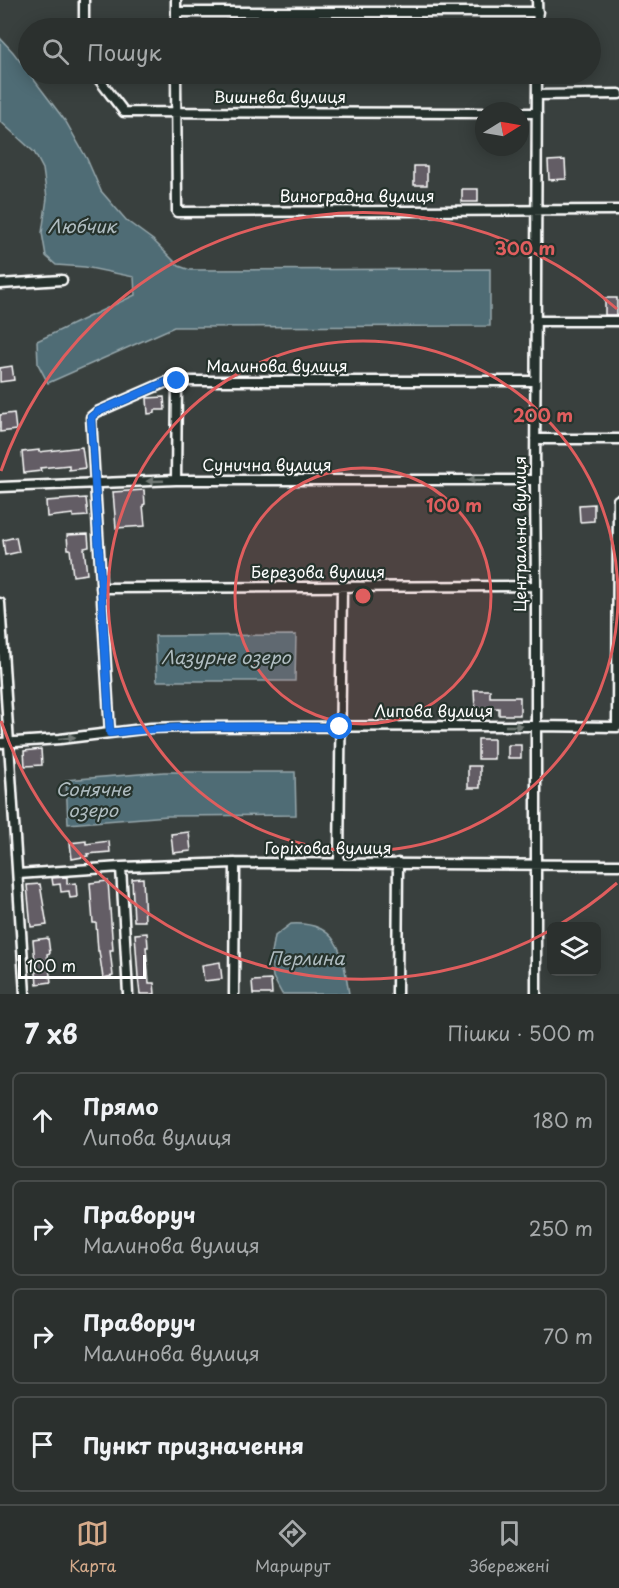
<!DOCTYPE html>
<html lang="uk">
<meta charset="utf-8">
<style>
:root{--surface:#2b302e;--page:#333836;--text:#f1f3f6;--muted:#a6a9aa;--line:#474b4a;--accent:#d6ab8b}
body{margin:0;font-family:"Playpen Sans",sans-serif;background:var(--page);color:var(--text)}
.controls{position:absolute;right:18px;bottom:18px;display:grid;overflow:hidden;border-radius:9px;box-shadow:0 3px 15px #0003}
.controls button{width:54px;height:54px;display:grid;place-items:center;padding:0;border:0;border-bottom:2px solid var(--line);background:var(--surface);color:var(--text);font:30px sans-serif}
.compass{position:absolute;left:475px;top:102px;width:54px;height:54px;border-radius:50%;background:var(--surface);box-shadow:0 3px 15px #0003;rotate:79deg}
.scale{position:absolute;left:18px;bottom:15px;width:128px;box-sizing:border-box;padding-left:6px;border:3px solid #fff;border-top:0;font-size:16px;line-height:21px;white-space:nowrap;color:#fff;-webkit-text-stroke:4px #26332d;paint-order:stroke}
.stop{position:absolute;width:18px;height:18px;margin:-14px;border:4px solid #1a73e8;border-radius:50%;background:#fff}
.stop.end{background:#1a73e8;border-color:#fff;box-shadow:0 2px 6px #0008}
.list{margin:0;padding:0;list-style:none}
h2{display:flex;justify-content:space-between;align-items:center;height:78px;margin:0;padding:0 24px;font-size:26px}
h2 small{font-size:20px;font-weight:400;color:var(--muted)}
.list li{display:grid;grid-template-columns:39px 1fr auto;gap:18px;align-items:center;box-sizing:border-box;height:96px;margin:0 12px 12px;padding:0 12px;border:2px solid var(--line);border-radius:9px}
.list b{display:block;font-size:22px;white-space:nowrap}
.list p{margin:0;font-size:20px;white-space:nowrap;color:var(--muted)}
.list em{font-size:20px;font-style:normal;color:var(--muted)}
.icon{flex:none;width:33px;height:33px;fill:none;stroke:currentColor;stroke-width:2;stroke-linecap:round;stroke-linejoin:round}
.map{position:relative;flex:none;width:619px;height:994px;overflow:hidden}
.search{position:absolute;background:var(--surface);box-shadow:0 3px 15px #0003;left:18px;right:18px;top:18px;height:66px;display:flex;align-items:center;gap:15px;box-sizing:border-box;padding:0 21px;border-radius:33px;color:var(--muted);font-size:22px}
.sheet{height:510px;background:var(--surface)}
nav{display:flex;justify-content:space-around;align-items:center;box-sizing:border-box;height:84px;border-top:2px solid var(--line);background:var(--surface);font-size:16px;color:var(--muted)}
nav a{display:grid;justify-items:center;gap:3px}
nav .on{color:var(--accent)}
.map>svg:first-child{display:block}
.water{fill:#506c75;stroke:#96a7ac;stroke-width:1.5}
.building{fill:#645d65;stroke:#fff;stroke-width:1.5}
.lines{fill:none;stroke-linecap:round;stroke-linejoin:round}
.street-casing{stroke:#fff;stroke-width:13}
.street{stroke:#26332d;stroke-width:8}
.oneway{fill:#727a76}
.route{stroke:#1a73e8;stroke-width:8}
.ring{fill:none;stroke:#e05e5e;stroke-width:3}
.labels{text-anchor:middle;stroke-width:4.5;stroke-linejoin:round;paint-order:stroke}
.street-label{font-size:16px;fill:#fff;stroke:#26332d}
.water-label{font-size:18px;font-style:italic;fill:#b0bdc1;stroke:#26332d}
.centre{fill:#e05e5e;stroke:#26332d;stroke-width:3}
.ring-label{font-size:18px;text-anchor:middle;font-weight:bold;fill:#e05e5e;stroke:#26332d;stroke-width:4.5;stroke-linejoin:round;paint-order:stroke}
</style>
<div class="map">
<svg width="619" height="994" viewBox="0 0 619 994">
<rect width="100%" height="100%" fill="#39403e"/>
<filter id="ink" filterUnits="userSpaceOnUse"><feTurbulence type="fractalNoise" baseFrequency=".0167" numOctaves="2"/><feDisplacementMap in="SourceGraphic" scale="12" xChannelSelector="R" yChannelSelector="G"/><feConvolveMatrix kernelMatrix="1 2 1 2 8 2 1 2 1" color-interpolation-filters="sRGB"/></filter>
<g filter="url(#ink)">
<path class="water" d="M0,38l13,14 53,70 21,37 14,32 26,30 26,19 26,26 11,4 300,-1v57l-316,1 -126,56 -10,-19 -1,-23 98,-46 -1,-18 -49,-10 -29,-2 -10,-9 -4,-23 5,-35 -4,-29 -9,-17 -34,-31z
M296,635l-1,46h-138l-2,-45z
M164,772h131l1,43 -128,1 -100,8 -2,-44z
M291,924c49,-3 52,32 58,70h-67l-9,-17 -2,-19 4,-22z"/>
<path class="building" d="M565,160l1,19 -17,1 -1,-19z
M414,166h13v19h-13z
M462,189h16v13h-16z
M605,298h12v17h-12z
M12,366l2,14 -14,2v-14z
M164,397l1,13h-10v3l-7,1 -1,-16z
M14,413l2,17 -16,2v-17z
M82,447l3,21 -16,2v-5l-29,3 1,3 -17,2 -2,-21 17,-2v2z
M144,490l1,14 -2,1 2,21 -29,2 -3,-36z
M86,498l2,18 -15,1v-3l-26,3 -1,-16z
M594,504v17l-14,1 -1,-17z
M88,534l1,13 -5,1 3,26 -14,2 -3,-27h-2l-1,-14z
M16,537l3,15 -14,3 -2,-15z
M474,690h16v7h30v18h-21v-7l-24,1z
M478,739h16v20h-16z
M508,745h13v13h-13z
M41,749l1,16 -17,1 -1,-15z
M468,766h12v22h-12z
M189,832l2,19 -18,2 -2,-19z
M86,841v3l23,-3 1,11 -23,2 1,2 -16,3 -2,-16z
M67,877v7l9,-1 1,14 -7,1 -1,-7 -8,1 -1,-8 -7,1 -1,-7z
M143,878l2,43h-11l-2,-42z
M108,881l5,69h-3l3,26 -10,2 -4,-27h-1l-2,-28h-3l-3,-40z
M40,884l7,41 -16,2 -4,-42z
M147,933l1,14h-2l3,36h5l1,11h-15l-2,-17 -3,-43z
M48,938l2,15 -3,1 4,28 -14,2 -4,-44z
M220,962l2,17 -18,2 -2,-16z
M271,980l1,14h-19l-1,-13z"/>
<g class="lines">
<g class="street-casing">
<path id="street" d="M176,0v28
M537,0l1,28
M176,12h362
M84,28v-28
M95,74l29,38 360,1
M176,74l1,138 442,-2
M537,95l82,-1
M520,113h17
M0,284l62,-4
M535,321h84
M535,439h84
M176,480l1,-99
M0,487l176,-7h359
M101,588l435,-2
M0,603l25,391
M110,733l-19,-316 6,-5 69,-30 11,-1h358
M0,743l60,-4 91,-11 36,-1 348,-1 82,1 1,-227
M339,863l3,-277
M121,867l7,127
M18,874l103,-7 114,-4 384,2
M234,994l1,-131
M397,994l1,-131
M536,994v-408l-1,-106 2,-406"/>
</g>
<use href="#street" class="street"/>
</g>
<defs><path id="oneway-solid" d="M-6-.8H1V-3.2L6.5 0L1 3.2V.8H-6Z" transform="scale(1.5)"/></defs>
<g class="oneway">
<use href="#oneway-solid" transform="translate(476 480) rotate(180)"/>
<use href="#oneway-solid" transform="translate(155 481) rotate(178)"/>
<use href="#oneway-solid" transform="translate(514 726)"/>
<use href="#oneway-solid" transform="translate(67 738) rotate(-6)"/>
</g>
</g>
<g class="lines" filter="url(#ink)">
<path class="route" d="M177,381l-11,1 -69,30 -6,5 19,316c76,-9 153,-6 230,-6"/>
</g>
<circle cx="363" cy="596" r="128" fill="#e05e5e" fill-opacity=".12"/>
<g class="ring">
<circle cx="363" cy="596" r="128"/>
<circle cx="363" cy="596" r="255"/>
<path d="M617 883A383 383 0 0 1 557 926M549 931A383 383 0 0 1 1 721M1 471A383 383 0 0 1 617 309"/>
</g>
<g class="labels">
<g class="street-label">
<text x="280" y="103">Вишнева вулиця</text>
<text x="357" y="202">Виноградна вулиця</text>
<text x="277" y="372">Малинова вулиця</text>
<text x="267" y="471">Сунична вулиця</text>
<text transform="translate(520 534) rotate(-90)" y="6">Центральна вулиця</text>
<text x="318" y="578">Березова вулиця</text>
<text x="434" y="717">Липова вулиця</text>
<text x="328" y="854">Горіхова вулиця</text>
</g>
<g class="water-label">
<text x="82" y="233">Любчик</text>
<text x="226" y="664">Лазурне озеро</text>
<text x="93" y="796">Сонячне<tspan x="93" dy="21">озеро</tspan></text>
<text x="306" y="965">Перлина</text>
</g>
</g>
<circle cx="363" cy="596" r="9" class="centre"/>
<g class="ring-label">
<text x="525" y="255">300 m</text>
<text x="543" y="422">200 m</text>
<text x="454" y="512">100 m</text>
</g>
</svg>
<div class="controls">
<button><svg class="icon" aria-label="layers" viewBox="0 0 24 24"><path d="M12 4l9 5-9 5-9-5zM3 14l9 5 9-5"/></svg></button>
</div>
<svg class="compass" viewBox="-18 -18 36 36"><path d="M0-13l5 13h-10z" fill="#e53935"/><path d="M0 13l5-13h-10z" fill="#a6a9aa"/></svg>
<div class="scale">100 m</div>
<div class="stop" style="left:340px;top:727px"></div>
<div class="stop end" style="left:177px;top:381px"></div>
<div class="search"><svg class="icon" aria-label="search" viewBox="0 0 24 24"><circle cx="10" cy="10" r="6"/><path d="M15 15l6 6"/></svg>Пошук</div>
</div>
<section class="sheet">
<h2>7 хв<small>Пішки · 500 m</small></h2>
<ul class="list">
<li><svg class="icon" aria-label="ahead" viewBox="0 0 24 24"><path d="M12 20V5M6 11l6-6 6 6"/></svg><div><b>Прямо</b><p>Липова вулиця</p></div><em>180 m</em></li>
<li><svg class="icon" aria-label="right" viewBox="0 0 24 24"><path d="M7 20v-9h11M14 6l5 5-5 5"/></svg><div><b>Праворуч</b><p>Малинова вулиця</p></div><em>250 m</em></li>
<li><svg class="icon" aria-label="right" viewBox="0 0 24 24"><path d="M7 20v-9h11M14 6l5 5-5 5"/></svg><div><b>Праворуч</b><p>Малинова вулиця</p></div><em>70 m</em></li>
<li><svg class="icon" aria-label="arrive" viewBox="0 0 24 24"><path d="M6 21V4h12l-3 4 3 4H6"/></svg><div><b>Пункт призначення</b></div></li>
</ul>
</section>
<nav>
<a class="on"><svg class="icon" aria-label="map" viewBox="0 0 24 24"><path d="M3 6l6-2 6 2 6-2v14l-6 2-6-2-6 2zM9 4v14M15 6v14"/></svg>Карта</a>
<a><svg class="icon" aria-label="directions" viewBox="0 0 24 24"><path d="M12 3l9 9-9 9-9-9zM9 14v-3h6M13 9l2 2-2 2"/></svg>Маршрут</a>
<a><svg class="icon" aria-label="saved" viewBox="0 0 24 24"><path d="M7 4h10v16l-5-4-5 4z"/></svg>Збережені</a>
</nav>
